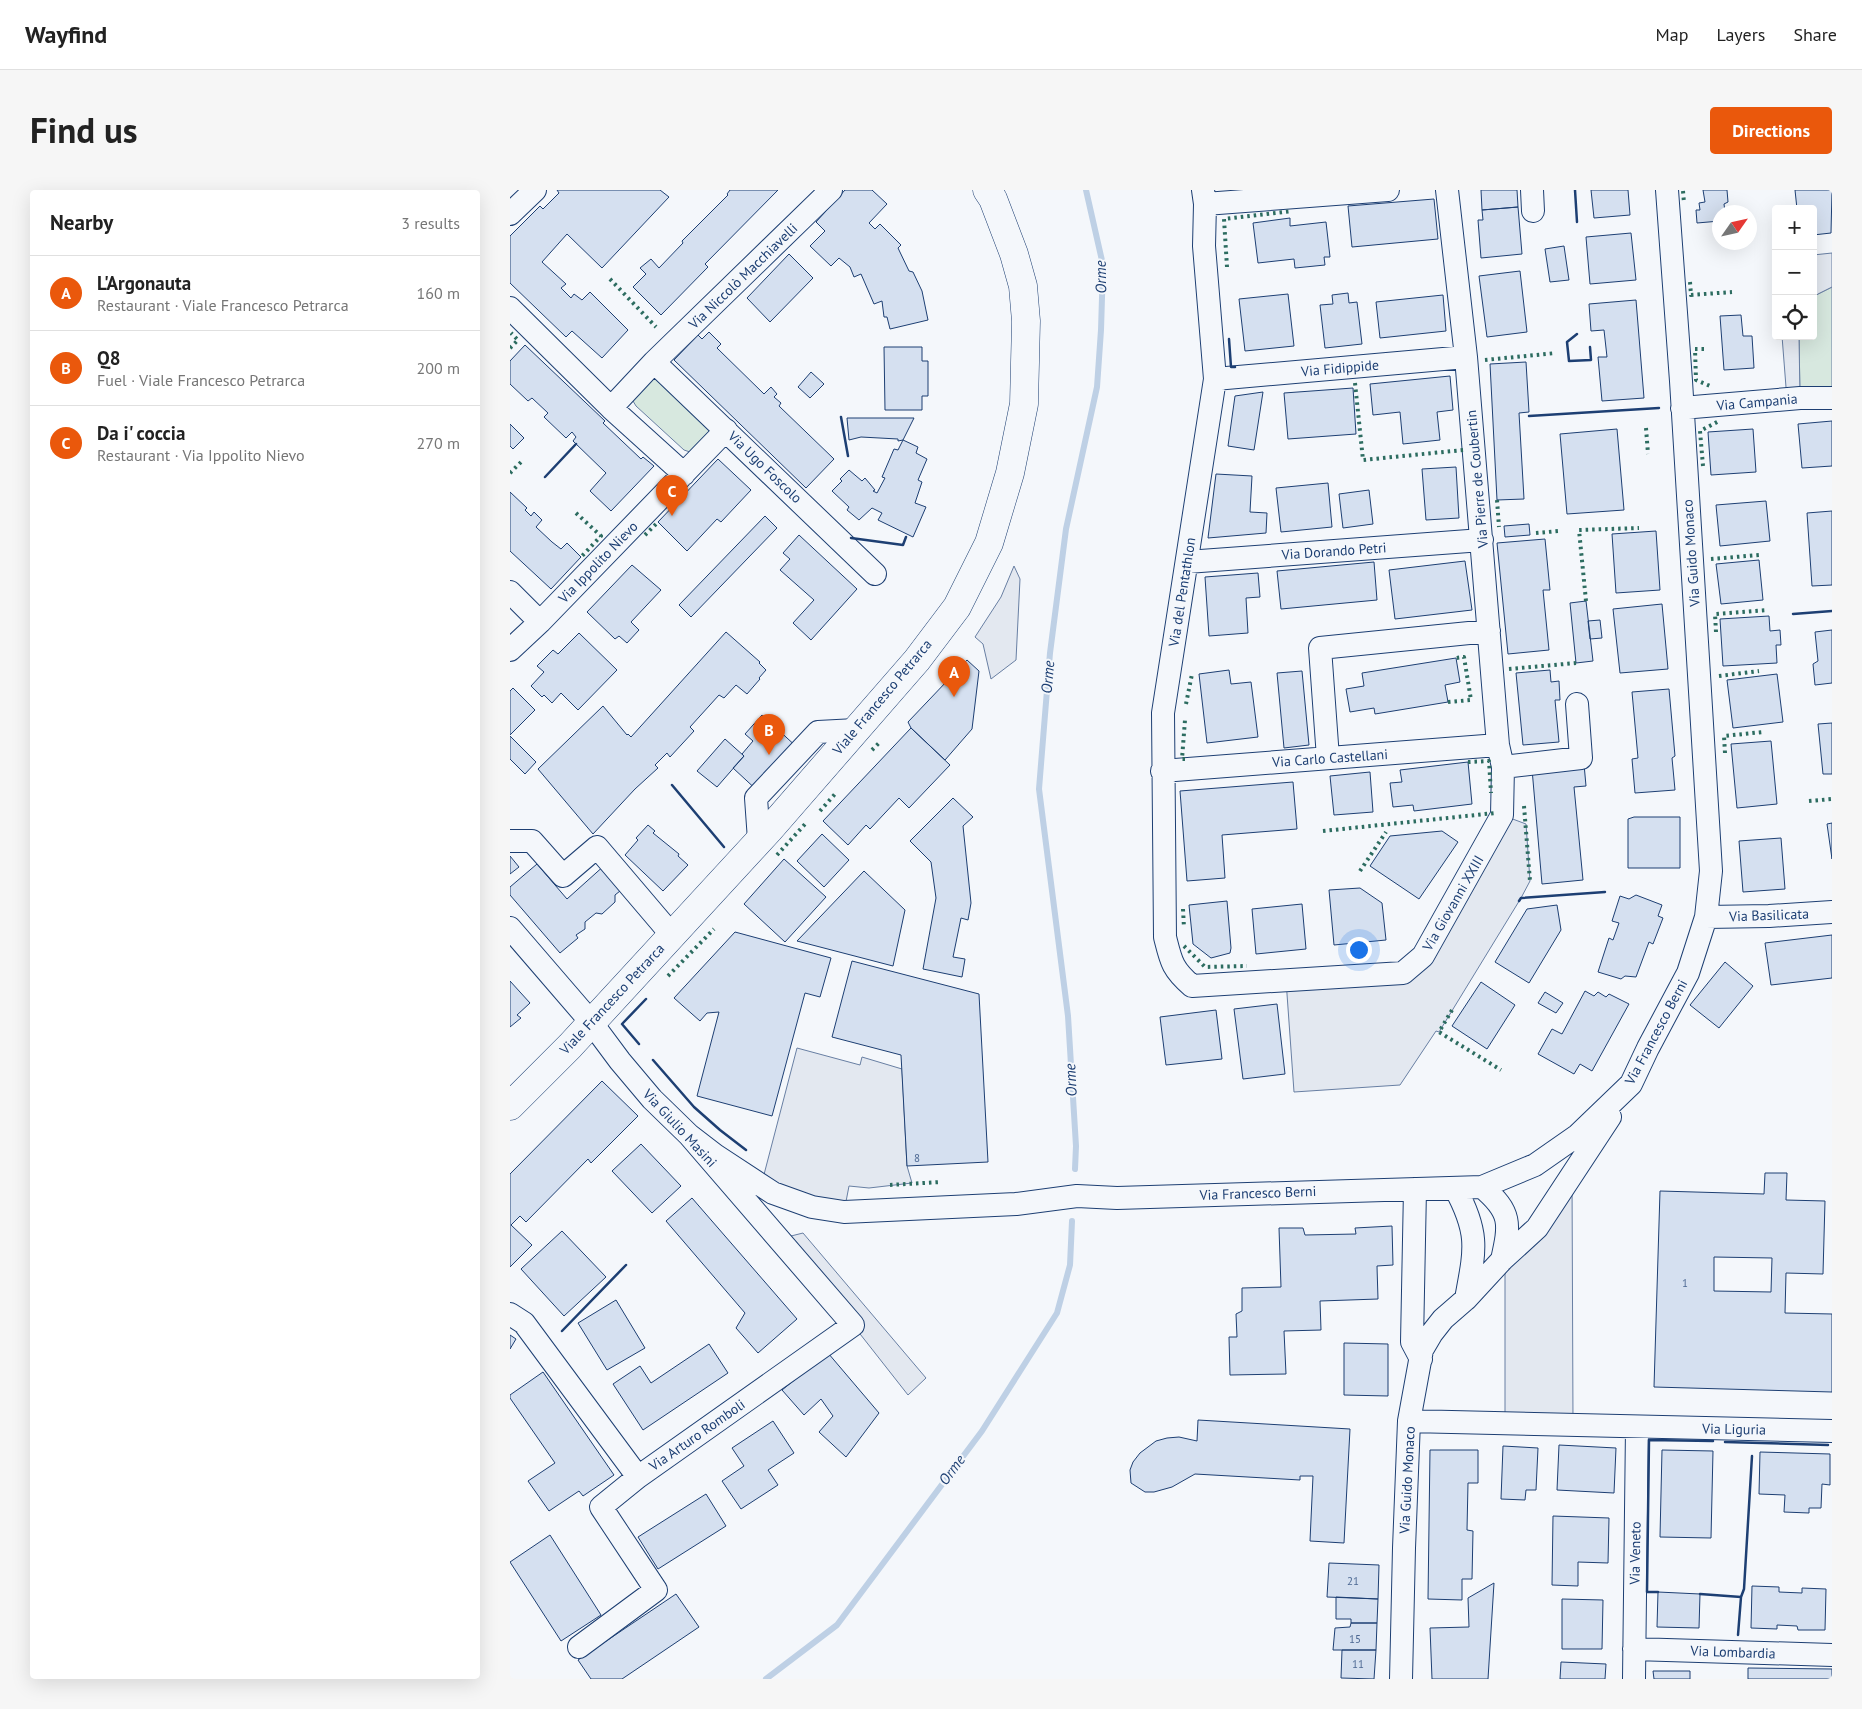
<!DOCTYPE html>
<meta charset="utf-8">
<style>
:root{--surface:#fff;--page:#f6f6f6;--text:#222;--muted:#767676;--line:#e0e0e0;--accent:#ea580c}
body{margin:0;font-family:"PT Sans",sans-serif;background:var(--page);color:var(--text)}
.controls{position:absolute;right:15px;top:15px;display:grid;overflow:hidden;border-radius:5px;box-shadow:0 5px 20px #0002}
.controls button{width:45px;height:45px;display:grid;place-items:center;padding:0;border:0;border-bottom:1px solid var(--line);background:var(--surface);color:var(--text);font:25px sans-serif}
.compass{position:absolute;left:1202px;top:15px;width:45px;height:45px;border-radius:50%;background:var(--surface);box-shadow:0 5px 20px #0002;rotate:56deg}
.you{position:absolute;left:848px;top:759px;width:18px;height:18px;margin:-12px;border:4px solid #fff;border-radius:50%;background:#1a73e8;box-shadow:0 0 0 8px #1a73e833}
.badge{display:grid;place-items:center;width:32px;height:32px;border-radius:50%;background:var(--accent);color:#fff;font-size:16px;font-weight:700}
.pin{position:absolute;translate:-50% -41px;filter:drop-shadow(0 1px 2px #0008)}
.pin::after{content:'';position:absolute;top:26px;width:18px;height:15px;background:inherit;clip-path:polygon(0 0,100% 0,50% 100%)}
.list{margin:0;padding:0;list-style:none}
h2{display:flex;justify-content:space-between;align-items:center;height:65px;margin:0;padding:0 20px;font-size:21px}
h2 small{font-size:16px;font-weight:400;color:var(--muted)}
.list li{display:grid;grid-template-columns:32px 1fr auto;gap:15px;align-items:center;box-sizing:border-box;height:75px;padding:0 20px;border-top:1px solid var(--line)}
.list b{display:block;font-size:19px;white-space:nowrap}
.list p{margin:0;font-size:16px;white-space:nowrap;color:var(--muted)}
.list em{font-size:16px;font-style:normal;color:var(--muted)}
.icon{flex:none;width:28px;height:28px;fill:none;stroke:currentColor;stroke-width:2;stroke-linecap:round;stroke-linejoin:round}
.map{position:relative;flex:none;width:1322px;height:1489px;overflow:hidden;border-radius:5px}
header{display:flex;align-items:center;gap:30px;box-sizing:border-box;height:70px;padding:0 25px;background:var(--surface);border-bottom:1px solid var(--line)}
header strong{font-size:24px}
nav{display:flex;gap:28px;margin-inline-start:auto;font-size:18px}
.intro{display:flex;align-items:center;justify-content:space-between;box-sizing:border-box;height:120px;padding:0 30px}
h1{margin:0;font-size:35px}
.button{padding:12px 22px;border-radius:5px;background:var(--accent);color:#fff;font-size:18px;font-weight:700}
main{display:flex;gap:30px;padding:0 30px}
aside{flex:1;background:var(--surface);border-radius:5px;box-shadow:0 5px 20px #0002}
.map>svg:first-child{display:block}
.green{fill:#d7e8df;stroke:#687fa3}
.parking{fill:#e3e8f0;stroke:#687fa3}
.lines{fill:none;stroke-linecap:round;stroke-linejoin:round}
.stream{stroke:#bed0e5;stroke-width:6}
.building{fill:#d5e0f0;stroke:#1d3f73;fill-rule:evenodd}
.minor-casing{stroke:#1d3f73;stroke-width:24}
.major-casing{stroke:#1d3f73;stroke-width:29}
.minor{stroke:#f4f7fb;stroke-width:22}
.major{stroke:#f4f7fb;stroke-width:28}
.hedge{stroke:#2c6c60;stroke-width:4;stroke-dasharray:2.5 4;stroke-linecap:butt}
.wall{stroke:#1d3f73;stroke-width:2.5}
.labels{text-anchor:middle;stroke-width:4;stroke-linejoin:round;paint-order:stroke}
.number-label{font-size:11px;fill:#4b6792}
.street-label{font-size:14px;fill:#1d3f73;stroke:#f4f7fb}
.water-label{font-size:15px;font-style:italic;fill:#1d3f73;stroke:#f4f7fb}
</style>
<header>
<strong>Wayfind</strong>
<nav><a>Map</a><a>Layers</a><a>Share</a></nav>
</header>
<div class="intro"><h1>Find us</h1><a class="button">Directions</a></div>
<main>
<aside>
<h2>Nearby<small>3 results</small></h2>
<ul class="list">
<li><span class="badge">A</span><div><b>L'Argonauta</b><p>Restaurant · Viale Francesco Petrarca</p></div><em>160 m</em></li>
<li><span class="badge">B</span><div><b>Q8</b><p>Fuel · Viale Francesco Petrarca</p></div><em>200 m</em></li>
<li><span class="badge">C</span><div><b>Da i' coccia</b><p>Restaurant · Via Ippolito Nievo</p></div><em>270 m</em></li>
</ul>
</aside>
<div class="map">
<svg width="1322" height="1489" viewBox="0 0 1322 1489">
<rect width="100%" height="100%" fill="#f4f7fb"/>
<path class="green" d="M1322,97v111h-32l-1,-62h14v-38l5,-4z
M145,188l53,46 2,8 -20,20 -6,-2 -48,-44 -3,-5 2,-5z"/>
<path class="parking" d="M1322,63v34l-14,7 -5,4v-43z
M1272,146h17l1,62 -13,2z
M504,376l6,13 -4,81 -25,19 -8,-35 -8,-7 26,-40z
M992,625l24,9 4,57 -9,17 -82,134 -3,-1 -36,54 -106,7 -8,-112 117,-7z
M287,858l63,17 2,-8 40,12 5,97 5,17 -43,5 -20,-2 -5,26 -83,-26z
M1062,984l1,249 -68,1v-167z
M293,1043l123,145 -18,17 -55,-70 -74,-86z"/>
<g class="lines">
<path class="stream" d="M565,979l1,-23 -8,-130 -29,-227 11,-136 16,-124 31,-142 4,-57 2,-65 -17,-75
M256,1489l71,-54 145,-194 75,-118 13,-48 2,-44"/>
</g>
<path class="building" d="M47,0h103l9,7 -67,71 -35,-34 -25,28 24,22 -5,4 10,10 3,-4 8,6 8,-8 38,38 -26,28 -30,-27 -6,6 -56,-54v-47l30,-30 3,3 16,-16z
M220,0h48l-73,74 3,3 -47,48 -28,-28 13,-13 -6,-6 11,-9 8,9 24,-25 -1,-2 46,-46 -1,-1z
M335,0h27l15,14 -18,19 6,6 5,-5 21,21 -3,3 11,23 4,1 9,19 6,29 -38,9 -3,-12h-3l-2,-16 -8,3 -13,-30 -7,3 -4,-10 -11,-9 -8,8 -21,-20 15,-15 -9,-9z
M971,0h36l1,17 -36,3z
M1081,0h37l2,25 -36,3z
M1193,0h24l1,12 -4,2 1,8h-5v9l-23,2 -1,-13h4l-1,-7 6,-1z
M1285,0h37l-1,43 -18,2v-26h-16z
M924,9l4,40 -86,8 -4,-41z
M1008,17l4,47 -41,4 -3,-38h5l-1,-10z
M780,28v8l36,-4 4,35h-6l1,8 -30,3 -1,-9 -36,4 -5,-40z
M1121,43l5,47 -46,4 -4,-47z
M1054,56l5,34 -19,2 -5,-33z
M279,64l24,24 -43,44 -23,-24z
M1010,81l7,61 -40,5 -8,-61z
M838,103l1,10 8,-1 5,42 -37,4 -5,-43 13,-1 -1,-9z
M778,104l6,52 -49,5 -6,-52z
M933,105l3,36 -66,7 -4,-36z
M1126,110l8,98 -42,3 -4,-44h9l-3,-27 -13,1 -2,-27z
M1231,125l2,21h9l2,32 -30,2 -4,-54z
M199,142l12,12 -4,4 47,46 7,-7 6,7 -3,3 7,6 -2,3 55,53 -28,29 -132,-128 24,-25 4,4z
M15,155l80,76 -2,2 38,36 2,-2 11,9 -43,45 -21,-20 16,-18 -33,-32 3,-4 -4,-5 -6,6 -22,-21 4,-4 -16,-15 -4,3 -18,-17v-23z
M374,157h38v14h6v35h-6v14h-37z
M1016,172l3,50 -10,1 5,86 -27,1 -7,-136z
M301,182l13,12 -14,14 -12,-11z
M940,186l3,34 -16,2 3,28 -37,4 -3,-32 -27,3 -3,-31z
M843,198l3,46 -68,5 -4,-46z
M753,202l-9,58 -26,-4 7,-50z
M337,228h67l-11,22 -5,1v-2l-37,-2 -12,3z
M1322,231v45l-30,2 -4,-44z
M0,234l14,14 -11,11 -3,-3z
M1107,239l7,81 -57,4 -7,-80z
M1243,239l3,43 -45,3 -3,-43z
M393,250l15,7 -2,6 11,6 -9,21 4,2 -7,21 11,4 -13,30 -35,-17 4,-7 -10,-5 -13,12 -12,-10 2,-3 -17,-16 10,-10 -2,-2 9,-9 13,11 3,-3 10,12 -2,1 4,2 8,-15 -3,-1 12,-28 4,1z
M208,269l33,31 -30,32 -4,-3 -30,32 -29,-29z
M946,277l3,51 -33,2 -4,-51z
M706,284l36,2 -2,36 17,1 -1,20 -58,5z
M818,293l4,44 -51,5 -5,-44z
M859,300l4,34 -30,4 -4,-34z
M0,302l17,16 -2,2 6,6 3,-4 8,8 -6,7 16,15 9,7 6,-6 14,14 -30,32 -41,-38z
M1256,311l4,40 -50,5 -4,-41z
M1322,321v74l-20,1 -5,-73z
M255,326l12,12 -86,89 -12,-12z
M1019,334l1,11 -25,2 -1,-11z
M1146,341l4,59 -44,3 -4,-59z
M289,345l58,54 -46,51 -18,-17 21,-23 -34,-30 10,-11 -7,-6z
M1035,349l5,51h-7l6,60 -41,4 -11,-111z
M1249,370l4,40 -42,4 -5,-40z
M955,371l7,49 -77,9 -6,-49z
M864,372l3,38 -96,9 -4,-38z
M122,375l29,25 -30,32 8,8 -12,13 -8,-7 -4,3 -28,-27z
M748,383l2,24 -14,1 2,35 -39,3 -4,-59z
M1076,411l7,60 -17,2 -6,-60z
M1152,414l6,65 -48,4 -7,-64z
M1259,426l1,15 10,-1 1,15h-5l1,18 -54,3 -3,-47z
M1090,430l2,18 -12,1 -2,-18z
M1322,440v53l-17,2 -2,-21 5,-3 -3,-29z
M216,442l34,30 -1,1 7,7 -7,8 1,1 -13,15 -11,-9 -12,13 -5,-3 -29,32 4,4 -24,26 -3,-4 -12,12 3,3 -23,21 -42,45 -55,-65 65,-63 24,29 1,-1 3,3z
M69,443l38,37 -39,40 -17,-17 -9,10 -8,-8 -2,2 -11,-11 13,-14 -7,-6 16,-16 5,4z
M946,468l4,24 -15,3 3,17 -73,12 -1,-6 -24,4 -4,-23 18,-3 -2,-13z
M457,470l12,11 -7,58 -27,31 -34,-32 -3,-6z
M719,480l2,14 20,-2 7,55 -51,6 -8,-69z
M1040,480l1,12 8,-1 1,19h-5l4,42 -36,3 -7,-72z
M792,481l7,74 -25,3 -7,-75z
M1267,484l6,48 -50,6 -6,-48z
M3,498l22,22 -25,25v-44z
M1159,499l6,67 -3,2 3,32 -40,3 -3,-34 6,-1 -6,-66z
M252,525l37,34 -39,44 -27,-25 11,-12 -2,-2 11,-13 -8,-7z
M1322,533v51h-9l-5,-50z
M401,538l39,37 -41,43 -10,-10 -29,31 -4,-4 -18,20 -25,-24z
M0,546l26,26 -11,12 -15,-15z
M215,549l19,17 -27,31 -20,-16z
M1261,551l6,63 -40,4 -6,-64z
M958,572l4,42 -58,7 -1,-6 -20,2 -3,-24 12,-1 -2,-12z
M1074,574l2,22 -12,1 9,93 -41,4 -10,-115z
M860,582l3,40 -39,3 -4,-39z
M783,592l4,47 -75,6 3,43 -38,3 -7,-90z
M443,608l20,19 -10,9 8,77 -3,17 -7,-2 -8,39 12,2 -3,18 -39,-8 13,-71 -5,-36 -21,-21z
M1124,627h46v51h-52v-49z
M1322,633v36l-5,-35z
M138,635l7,6 -2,2 26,21 -1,2 10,9 -25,26 -38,-36 13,-15 -2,-2z
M932,641l16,11 -39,57 -49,-33 20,-30z
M312,644l27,26 -25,27 -27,-26z
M1271,648l4,51 -42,3 -4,-51z
M0,666l9,11 -9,7z
M274,669l42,38 -41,45 -41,-38z
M27,674l30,35 39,-35 19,23 -10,8v7l-13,12 -6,-1 -11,9v7l-9,6 2,3 -18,15 -50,-58v-8z
M354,681l41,39 -12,56 -96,-25z
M850,698l22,15 4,37 -52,5 -5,-55z
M1126,705l26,10 -4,11 5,2 -10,26 -4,-2 -13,35 -11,-1 -4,3 -23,-7 11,-34 4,2 6,-17 -7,-2 8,-25 9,3z
M717,711l4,47 -1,5 -19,5 -18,-14 -4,-39z
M792,714l4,45 -50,5 -4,-45z
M1047,715l4,25 -32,53 -34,-21 32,-53z
M225,742l96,26 -11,39 -15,-4 -33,123 -75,-20 22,-84 -12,1 -7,8 -26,-23z
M1322,745v43l-61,7 -6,-42z
M342,771l127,33 9,168 -81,4 -6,-111 -69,-18z
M1215,772l28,24 -34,42 -29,-23z
M0,791l20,22 -13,12 4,3 -11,9z
M971,792l34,23 -28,44 -35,-23z
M1075,801l9,5 4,-4 8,5 3,-3 20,10 -37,67 -12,-7 -6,10 -36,-20 14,-25 10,5z
M1035,802l18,11 -7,10 -18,-10z
M767,814l8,70 -42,5 -9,-70z
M706,820l6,49 -56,6 -6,-48z
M92,891l36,35 -47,47 -3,-4 -62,63 -6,-6 -9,9 21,20 -22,22v-93z
M131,954l40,42 -29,27 -40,-42z
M1255,983h22l-1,27 39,1 -2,73 -37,-1 -1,40 47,1v78l-178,-5 6,-196 104,3zM1204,1067l58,1 -1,34 -57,-1z
M182,1008l105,121 -39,34 -22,-25 9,-15 -79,-92z
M882,1036l1,39 -16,1 1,33 -58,2 1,29 -37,1 2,43 -56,1 -1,-38h8l-1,-23 6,-3v-23l39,-1 -2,-59h24l2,7 51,-1 -1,-6z
M52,1041l44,46 -42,39 -43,-47z
M106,1110l29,48 -38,22 -29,-47z
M0,1145l6,4 -6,10z
M834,1153l44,1v52l-44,-1z
M199,1154l19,29 -85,57 -30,-46 27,-18 11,17z
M318,1163l51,60 -33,44 -27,-25 14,-16 -12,-17 -17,16 -22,-25z
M33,1182l71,103 -31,21 -4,-5 -30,20 -21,-30 27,-18 -45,-65v-3z
M688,1230l152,9 -6,114 -34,-2 3,-65h-13v4l-105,-6 -23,13 -18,5h-9l-14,-9 -1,-13 3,-8 7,-9 16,-12 11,-3 12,-1 18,4z
M263,1231l21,32 -26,17 10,15 -37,24 -19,-28 22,-15 -12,-18z
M1049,1255l57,3 -2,45 -57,-3z
M993,1256l35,2 -2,42h-10l-1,10 -24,-1z
M920,1260h48v33h-10l-1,47 6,1 -1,48h-10v21l-34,-1z
M1152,1260l51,1 -2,87 -51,-1z
M1250,1262l70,2v31l-8,-1 -1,24h-12v5l-25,-1 1,-17 -26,-1z
M196,1304l20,32 -68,43 -20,-32z
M1043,1326l56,2 -1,45 -30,-1v24l-26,-1z
M40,1345l51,80 -40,26 -51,-79z
M819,1373l50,2 -1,34 -51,-2z
M984,1393l-6,96h-56l-2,-51 39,-1 -1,-29z
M1242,1396l27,1v5l23,1v-5l24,1 -1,41h-27l-1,-4 -20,-1v4l-26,-1z
M1148,1402l42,2 -1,34 -42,-1z
M166,1404l23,33 -77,52h-31l-13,-19z
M826,1407l42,2 -1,24h-26v-4h-15z
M1052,1409l41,1 -1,49h-40z
M841,1433h26l-1,27h-43l2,-22 15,-1z
M832,1460h34l-2,29 -33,-1z
M1051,1472l45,2 -1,15h-45z
M1238,1478l84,1v10h-84z
M1143,1481h37v8h-36z"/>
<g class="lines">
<g class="minor-casing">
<path id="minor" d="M693,0l2,14 -1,42 11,133 -52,334 2,224c6,24 7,32 27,49l211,-13 20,-17 79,-141 1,-48 -5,-22 -32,-388 -19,-167
M1022,0l1,21
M695,14l183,-14
M0,24l25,-24
M0,118l101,100 43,-46 177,-172
M144,172l221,212
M705,189l251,-22
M101,218l73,66
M1172,218l118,-10h32
M677,372l295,-22
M0,402l30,30
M0,460l30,-28 186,-192
M818,568l-8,-110 169,-17
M993,577l78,-9 -4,-54
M652,581l336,-26
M249,650l-3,-42 62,-66 38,-2
M0,651h22l31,35 34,-29 74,87
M1196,727l63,-1 63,-4
M0,738l81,94 29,39 32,38 37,36 164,190 -215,152 -114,-154 -14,-9
M179,945l26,20 58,38 39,14 32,5 172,-8 61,-8 40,2 365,-11 53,-22 43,-30 53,-51 17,-36 40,-75 18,-56 5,-46 -30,-490 -14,-191
M972,997c30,25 28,37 20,73
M945,998c25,46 20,62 11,111l36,-39 35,-32 73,-111
M905,999l-3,153 9,17
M899,1231l423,10
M69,1457l77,-57 -55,-83 37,-30
M1124,1459l198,6
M891,1489l3,-131 5,-127 13,-71 10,-17 11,-14 23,-20
M1124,1489l3,-251"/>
</g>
<g class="major-casing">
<path id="major" d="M0,916l60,-60 199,-216 148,-170 40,-53 32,-64 21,-70 14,-69 2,-83 -3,-35 -9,-32 -21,-55 -6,-9"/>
</g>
<use href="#minor" class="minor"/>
<use href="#major" class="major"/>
<path class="hedge" d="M1173,1l1,12
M717,77l-3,-48 68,-8
M100,89l46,48
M1180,92l1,13 41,-3
M0,158l8,-8 -7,-7
M1194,159h-9l1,31 14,6
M975,170l71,-7
M845,193l8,77 100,-10
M1136,238l2,26
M1193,276l-3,-35 19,-10
M0,283l12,-12
M987,310l2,27
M66,323l25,23 -20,21
M1026,343l23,-2
M135,345l13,-13
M1201,369l48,-4
M1076,411l-7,-71 60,-2
M1206,442l-1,-18 53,-4
M999,479l67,-6
M1209,486l40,-5
M938,512l23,-2 -7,-43 -8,1
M676,514l6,-30
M362,560l9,-9
M1215,563l-1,-17 39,-4
M675,569h-3l3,-39
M958,572l21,-1 2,32
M1299,611l23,-2
M1014,616l6,75
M310,621l15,-17
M813,641l172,-18
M267,665l29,-32
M850,681l26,-39
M673,719l1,19
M674,756l21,21 42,-1
M158,786l46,-47
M942,820l-13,22 62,38
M380,995l51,-3"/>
<path class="wall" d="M1065,0l2,32
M1067,144l-10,8 2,19 22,-1 -1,-13
M719,149l2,28h4
M1019,226l130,-8
M331,227l7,39
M35,287l31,-33
M341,348l52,7 3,-8
M1283,424l39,-3
M162,595l52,62
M1009,711l2,-3 84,-6
M129,854l-17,-20 24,-25
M143,870l41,47 26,23 26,20
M52,1141l64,-66
M1215,1252l103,3
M1148,1402h-11l2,-152 64,1
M1190,1404l41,3 3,-8 8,-133
M1228,1445l3,-38"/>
</g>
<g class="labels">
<g class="number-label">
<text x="407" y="972">8</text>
<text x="1175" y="1097">1</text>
<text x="843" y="1395">21</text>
<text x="845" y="1453">15</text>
<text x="848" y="1478">11</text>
</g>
<g class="street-label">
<text transform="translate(233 86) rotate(-44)" y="5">Via Niccolò Macchiavelli</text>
<text transform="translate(830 178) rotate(-5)" y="5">Via Fidippide</text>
<text transform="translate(1247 212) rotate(-5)" y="5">Via Campania</text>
<text transform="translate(255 277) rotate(44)" y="5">Via Ugo Foscolo</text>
<text transform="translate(967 289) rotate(-95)" y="5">Via Pierre de Coubertin</text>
<text transform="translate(824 361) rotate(-4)" y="5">Via Dorando Petri</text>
<text transform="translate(1181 363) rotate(-94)" y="5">Via Guido Monaco</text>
<text transform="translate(88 372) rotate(-46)" y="5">Via Ippolito Nievo</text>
<text transform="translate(672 402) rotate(-81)" y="5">Via del Pentathlon</text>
<text transform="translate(372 507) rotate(-50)" y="5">Viale Francesco Petrarca</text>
<text transform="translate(820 568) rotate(-4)" y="5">Via Carlo Castellani</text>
<text transform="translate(943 713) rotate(-60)" y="5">Via Giovanni XXIII</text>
<text transform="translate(1259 725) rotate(-2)" y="5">Via Basilicata</text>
<text transform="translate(102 809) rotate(-47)" y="5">Viale Francesco Petrarca</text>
<text transform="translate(1146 842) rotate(-62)" y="5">Via Francesco Berni</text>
<text transform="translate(170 938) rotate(47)" y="5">Via Giulio Masini</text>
<text transform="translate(748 1003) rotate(-2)" y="5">Via Francesco Berni</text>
<text transform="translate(1224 1239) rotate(1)" y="5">Via Liguria</text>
<text transform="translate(187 1245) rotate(-35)" y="5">Via Arturo Romboli</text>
<text transform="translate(897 1290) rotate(-87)" y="5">Via Guido Monaco</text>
<text transform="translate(1125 1363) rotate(-89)" y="5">Via Veneto</text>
<text transform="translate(1223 1462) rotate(2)" y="5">Via Lombardia</text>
</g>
<g class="water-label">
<text transform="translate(591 87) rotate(-91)" y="5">Orme</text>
<text transform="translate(538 487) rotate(-85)" y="5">Orme</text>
<text transform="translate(561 890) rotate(-93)" y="5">Orme</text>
<text transform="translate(442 1280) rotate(-53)" y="5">Orme</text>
</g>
</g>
</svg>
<div class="controls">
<button>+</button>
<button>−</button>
<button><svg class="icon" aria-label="locate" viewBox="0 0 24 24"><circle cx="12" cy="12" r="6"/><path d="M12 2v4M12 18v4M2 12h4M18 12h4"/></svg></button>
</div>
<svg class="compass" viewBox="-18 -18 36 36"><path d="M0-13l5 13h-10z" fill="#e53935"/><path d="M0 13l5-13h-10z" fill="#767676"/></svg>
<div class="you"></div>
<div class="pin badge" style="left:444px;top:507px">A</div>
<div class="pin badge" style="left:259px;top:565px">B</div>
<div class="pin badge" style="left:162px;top:326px">C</div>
</div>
</main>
